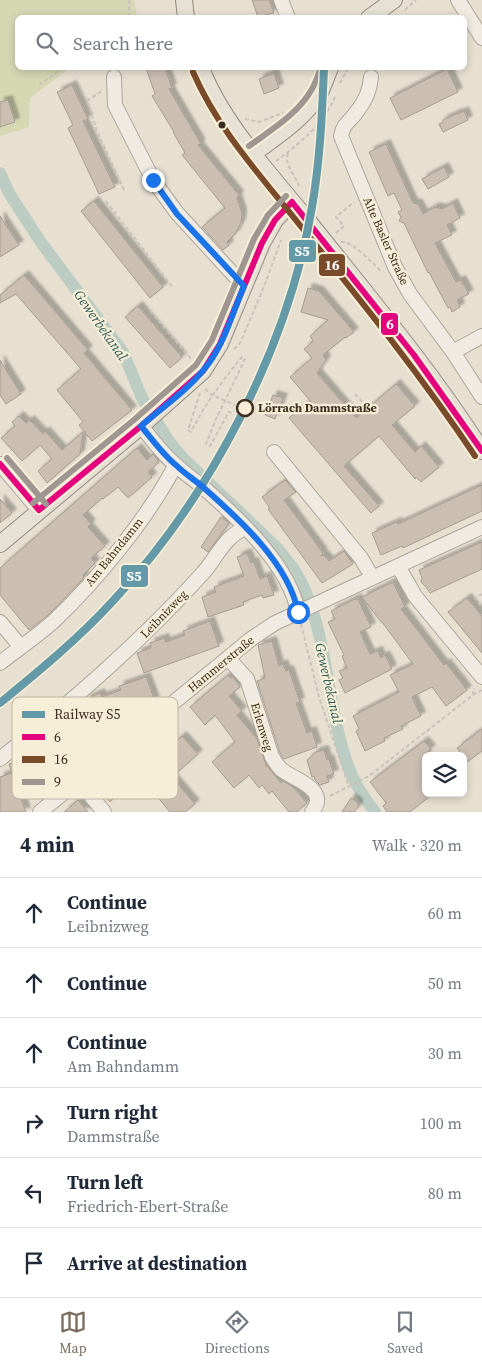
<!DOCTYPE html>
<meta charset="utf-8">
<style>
:root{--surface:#fff;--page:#f6f6f7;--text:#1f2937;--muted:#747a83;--line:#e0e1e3;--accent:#786c5e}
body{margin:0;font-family:"Source Serif 4",serif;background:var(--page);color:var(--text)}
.controls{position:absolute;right:15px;bottom:15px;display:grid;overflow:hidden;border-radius:8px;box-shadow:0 2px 8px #0003}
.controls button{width:45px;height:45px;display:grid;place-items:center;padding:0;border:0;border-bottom:1px solid var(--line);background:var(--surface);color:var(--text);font:25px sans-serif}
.stop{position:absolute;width:15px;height:15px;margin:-11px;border:4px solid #1a73e8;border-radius:50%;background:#fff}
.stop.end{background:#1a73e8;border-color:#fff;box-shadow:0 1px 5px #0008}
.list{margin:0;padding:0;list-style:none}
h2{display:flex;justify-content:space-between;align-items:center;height:65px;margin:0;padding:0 20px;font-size:21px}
h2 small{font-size:16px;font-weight:400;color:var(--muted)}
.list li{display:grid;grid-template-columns:32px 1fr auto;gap:15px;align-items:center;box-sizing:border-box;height:70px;padding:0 20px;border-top:1px solid var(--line)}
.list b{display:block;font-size:19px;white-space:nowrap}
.list p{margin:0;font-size:16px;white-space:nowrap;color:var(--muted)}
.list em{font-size:16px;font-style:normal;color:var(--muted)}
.icon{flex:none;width:28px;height:28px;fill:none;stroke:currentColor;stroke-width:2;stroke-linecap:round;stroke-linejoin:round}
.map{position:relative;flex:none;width:482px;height:812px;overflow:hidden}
.search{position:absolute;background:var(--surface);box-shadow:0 2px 8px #0003;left:15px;right:15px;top:15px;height:55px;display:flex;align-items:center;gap:12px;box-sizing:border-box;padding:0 18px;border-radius:8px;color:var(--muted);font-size:19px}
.sheet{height:485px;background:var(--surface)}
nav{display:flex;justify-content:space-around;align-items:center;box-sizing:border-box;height:70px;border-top:1px solid var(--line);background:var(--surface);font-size:14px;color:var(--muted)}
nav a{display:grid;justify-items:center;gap:2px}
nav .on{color:var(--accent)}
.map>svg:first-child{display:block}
.garden{fill:#d6d7b3}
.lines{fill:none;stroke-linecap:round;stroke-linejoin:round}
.canal{stroke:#bcccc2;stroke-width:12}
.building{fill:#cbbfb2;stroke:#a89c90;filter:url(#shadow)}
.minor-casing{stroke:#ada599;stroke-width:16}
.major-casing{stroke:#928b80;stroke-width:18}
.path{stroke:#c8c2b9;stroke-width:2;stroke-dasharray:4 2.5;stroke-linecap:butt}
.minor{stroke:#efebe3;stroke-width:14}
.major{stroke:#e6e1d4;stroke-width:16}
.bus-1-casing{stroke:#f7eed8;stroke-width:10}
.bus-2-casing{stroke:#f7eed8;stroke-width:10}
.bus-3-casing{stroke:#f7eed8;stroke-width:10}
.bus-1{stroke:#e5007d;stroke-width:6}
.bus-2{stroke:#7a4b2a;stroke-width:6}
.bus-3{stroke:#9e9690;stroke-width:6}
.rail-1-casing{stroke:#f7eed8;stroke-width:11}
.rail-1{stroke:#649aa7;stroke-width:8}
.route{stroke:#1a73e8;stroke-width:6}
.bus-dot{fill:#3d2e20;stroke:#f7eed8;stroke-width:2}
.stop-dot{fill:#f7eed8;stroke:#3d2e20;stroke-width:2.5}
.labels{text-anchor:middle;stroke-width:4.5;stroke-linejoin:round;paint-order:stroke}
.street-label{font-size:12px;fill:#3d2e20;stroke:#f7eed8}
.stop-label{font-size:12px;font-weight:bold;fill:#3d2e20;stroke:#f7eed8;text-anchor:start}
.water-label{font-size:14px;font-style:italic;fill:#2f5d5a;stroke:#f7eed8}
.key{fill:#f7eed8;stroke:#bfb4a1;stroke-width:1}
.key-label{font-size:14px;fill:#3d2e20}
.line-badge{stroke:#f7eed8;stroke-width:2}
.badge-label{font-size:14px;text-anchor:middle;font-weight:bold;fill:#fff}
</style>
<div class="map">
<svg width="482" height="812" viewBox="0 0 482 812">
<defs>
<filter id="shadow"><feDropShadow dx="4.5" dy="-4.5" stdDeviation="1" flood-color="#0004"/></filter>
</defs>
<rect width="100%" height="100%" fill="#e7e0d1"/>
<path class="garden" d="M0,0h134l3,17 -119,1v50h52l-40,30 -1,29 -29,9z"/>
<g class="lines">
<path class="canal" d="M0,173l9,20 31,48 83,111 19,46 26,42 15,18 93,89c11,13 22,26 28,41 24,54 24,122 44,178 6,17 16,32 27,46"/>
</g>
<path class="building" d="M252,0h17l5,13 -16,4z
M146,68h19l7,20 -3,1 32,55 -3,1 41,50 -2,3 5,15 -1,10 -6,11 -8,8 2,3 -6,5 -21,-23 23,-19 -43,-53 3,-2 -12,-21h1l-22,-36 3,-2z
M447,69l11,23 -57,28 -11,-22z
M274,73l5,15 -15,6 -5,-15z
M72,85l16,34 -5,2 32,66 -16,7 -31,-66 5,-3 -16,-33z
M8,100l7,22 -15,5v-25z
M464,111l4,9 -25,12 -4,-8 4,-2v-2l15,-7v1z
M386,144l27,59 5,1 5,10 12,-7 7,2 11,-6 7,15 -13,7 5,10 -17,8 21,39 5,-2 8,14 -12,6 3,7 -8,5 -2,-5 -2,1 -19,-36 -1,1 -24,-50 -5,-2 2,-4 -3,-5 4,-2 -8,-17 -6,3 -19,-44z
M444,167l5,10 -21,12 -6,-10z
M94,201l69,86 -13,11 -69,-87z
M0,216l19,29 -19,12z
M24,275l64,75 -4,3 48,57 -40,31 -13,-16 4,-3 -26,-32 24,-21 -65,-75 -16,9v-8z
M308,288l11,3 35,41 -8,6 -1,-1 -22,18 3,5 -9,13 39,45 40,-34 19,22 -23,19 23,27 6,-6 18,21 -18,15 -5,-5 -1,2 -36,-43 -35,30 35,40 -8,7 -82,-95 15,-13 13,4 -27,-32 22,-19 -8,-9 9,-8 -3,-5 18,-16 -27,-8z
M138,306l44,51 -12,11 -45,-51z
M0,360l21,34 -15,10 -6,-9z
M273,395l10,3 -8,21 -10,-4z
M19,416l7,7 4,-3 13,14 2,-3 17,19 21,-18 -3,22 -33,29 -9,-12 14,-12 -12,-14 -18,16 -21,-23 14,-12 -3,-4z
M137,448l10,12 6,-6 6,8 -11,10 4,5 -24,21 -10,-11 -15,12 -1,-1 -19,17 8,9 -3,3 17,19 -14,12 4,5 -12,12 1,2 -3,4 -33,34 -19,15 -29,-35v-27z
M285,480l11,12 -12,8 39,53 -2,3 3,-1 5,6 15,-10 9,13 -31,19 -54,-74 2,-1 -8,-11z
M482,485v26l-79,37 -1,-2 -21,9 -9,-22 25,-11 1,2z
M0,499l12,14 -12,10z
M221,517l8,6 -21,29 -7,-5z
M482,542v27l-52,24 -4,-6 -5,-5 1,-4 -3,-8z
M247,553l4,10 3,-1 6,17 7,-3 7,19 -11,3 -1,-3 -19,7 1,3 -36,12 -6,-20 14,-5 -2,-5 30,-11 -7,-19z
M393,582l12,25 -4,2 43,56 2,-2 21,27 -21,16 -14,-19 -20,10 9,19 -20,10 2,3 -19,9 1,3 -20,10 -9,-20 3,-2 -6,-13 46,-24 -9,-17 23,-11 -31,-42h-1l-19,-25z
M467,598l15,18v37l-34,-41z
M355,599h3l13,28 -11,5 10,22 8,-3 3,7 4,-3 7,14 -47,24 -6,-13 4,-2 -4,-7 8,-3 -5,-12 2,-1 -16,-33 7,-3 -4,-8z
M210,621l9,25 -75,27 -7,-20 14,-5 -1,-5 14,-5 2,4 19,-7 -2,-4z
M272,641l7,25 4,-2 3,7 3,-1 11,32 -4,1 11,30 5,-2 5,16 -33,12 -4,-6 -23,-72 8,-3 -7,-33z
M228,675l3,3 2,-1 7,10 -11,9 13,15 -5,4 20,24 9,26 15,18 2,-2 10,6 14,16 -10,9h-8l-17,-21 -3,3 -7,-9 -3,3 -10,-13 -15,13 -22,-26 23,-20 -20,-27 -10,10 -15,-18z
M146,677l9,24 -75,28 -7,-19 14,-7 -1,-4 14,-6 2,4 19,-7 -2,-4z
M482,729v22l-19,14v-9l-6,-8z
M182,736l16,18 -26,23 23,27 -10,8h-15l-26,-31 9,-7 -6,-8z
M424,741l7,8 -5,4v40h8l-24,19h-23l-4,-6 3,-3 -16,-21z
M53,747l6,18 -9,3 1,3 -32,11 -1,8 8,22h-26v-35l12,-4 -3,-9z
M324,750l3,10 2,-1 5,15 -7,2 2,6 -9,3 -5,-5 -1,-4 -2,1 -5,-17 9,-8z
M127,759l6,7 -20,17 8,9 -11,10 -15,-17z
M351,798l7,5v4l-4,5h-12z
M78,800l10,12h-24z"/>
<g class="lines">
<g class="minor-casing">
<path id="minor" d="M281,0l7,18
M458,0l24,38
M114,77l1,28 38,75 24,33 67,73
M371,77c-1,13 -5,23 -13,33 -7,11 -15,13 -17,26l54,131 15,27 43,58 29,45
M453,352l29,-16
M141,426c11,13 22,29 36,40 8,8 18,14 27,22 34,30 86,78 94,124
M274,452l87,106 11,19
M0,464l39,46
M398,566l17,30 67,81
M0,622l21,25
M228,658l19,21 25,78c3,4 5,9 10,13 13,10 48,19 30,42
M0,663c18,-14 37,-27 54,-42 44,-42 93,-102 121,-155
M0,759c71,-57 141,-117 202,-185 14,-15 23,-39 44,-46
M78,780l26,32
M40,812l211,-173 24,-16 207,-96"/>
</g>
<g class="major-casing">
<path id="major" d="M184,0l2,18
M369,18l25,-18
M201,68c20,53 68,105 104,149 61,77 124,151 177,234
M254,153c23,-17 48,-33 64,-57 5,-8 8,-19 12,-28
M0,544l141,-118 62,-55 17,-27 42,-101 13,-23 17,-18"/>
</g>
<path class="path" d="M129,0v18
M405,10l11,-10
M340,83l8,-15
M39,85l24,-17
M79,85l8,16 10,30 28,61
M87,101l15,-10
M245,119l14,3 24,-9
M288,153c-4,13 7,21 11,33
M276,161c23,-17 48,-37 59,-64
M106,201l67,87
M336,233l8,-7 -8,-9 18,-15
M341,242c11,-2 33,23 41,30
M150,311l42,49
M234,349l4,-3 3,-5 24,-57 16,-44
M205,389l7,6 23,10
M200,393l-12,37 3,2c14,-28 31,-51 51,-75l3,2 -29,60 -10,25 4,2 19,-34 2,1
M355,394l13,14
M482,594l-7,4 7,9
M301,624l18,73 30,90
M473,695l9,-5
M330,796l39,-20 104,-81 1,-7"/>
<use href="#minor" class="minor"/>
<use href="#major" class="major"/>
<g class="bus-1-casing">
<path id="bus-1" d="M292,202l122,153 68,96
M0,464l39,46
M39,510l102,-84 62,-55 17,-27 42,-101 13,-23 17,-18"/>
</g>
<g class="bus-2-casing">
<path id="bus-2" d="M193,72c26,60 70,106 110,157 60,74 119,148 172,227"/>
</g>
<g class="bus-3-casing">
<path id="bus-3" d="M249,146c22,-16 49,-32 63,-57 4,-7 6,-14 9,-21
M7,458l39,46
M33,503l102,-84 61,-54 16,-25 42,-101 14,-24 18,-19"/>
</g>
<use href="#bus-1" class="bus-1"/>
<use href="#bus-2" class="bus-2"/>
<use href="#bus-3" class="bus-3"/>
<g class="rail-1-casing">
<path id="rail-1" d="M0,703c39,-32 78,-64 112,-101 98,-104 176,-254 200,-395 8,-46 10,-92 12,-139"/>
</g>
<use href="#rail-1" class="rail-1"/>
</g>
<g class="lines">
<path class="route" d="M153,180l24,34 67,72c-11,26 -19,55 -35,77 -18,25 -45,43 -68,63 11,13 22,29 36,40 8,8 18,14 27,22 35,31 85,76 94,124"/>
</g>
<circle class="bus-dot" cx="222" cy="125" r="4.5"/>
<circle class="stop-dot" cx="245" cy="408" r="8"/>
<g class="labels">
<g class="street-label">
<text transform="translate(386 241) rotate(66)" y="4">Alte Basler Straße</text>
<text transform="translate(114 552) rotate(-51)" y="4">Am Bahndamm</text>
<text transform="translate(164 614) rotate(-46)" y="4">Leibnizweg</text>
<text transform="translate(221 664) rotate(-39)" y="4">Hammerstraße</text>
<text transform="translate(262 727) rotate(73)" y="4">Erlenweg</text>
</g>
<g class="stop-label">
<text x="258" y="412">Lörrach Dammstraße</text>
</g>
<g class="water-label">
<text transform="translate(101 325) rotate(55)" y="5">Gewerbekanal</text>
<text transform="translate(329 683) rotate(77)" y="5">Gewerbekanal</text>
</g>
</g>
<rect x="12" y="697" width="166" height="102" rx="8" class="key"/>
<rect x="22" y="711" width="23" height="7" fill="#649aa7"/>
<rect x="22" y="734" width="23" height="6" fill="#e5007d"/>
<rect x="22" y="756" width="23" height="7" fill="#7a4b2a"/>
<rect x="22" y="779" width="23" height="6" fill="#9e9690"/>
<g class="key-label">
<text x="54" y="719">Railway S5</text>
<text x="54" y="742">6</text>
<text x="54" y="764">16</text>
<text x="54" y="787">9</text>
</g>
<g class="line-badge">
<rect x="288" y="239" width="29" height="24" rx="5" fill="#649aa7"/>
<rect x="318" y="253" width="28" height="24" rx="5" fill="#7a4b2a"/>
<rect x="380" y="312" width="19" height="24" rx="5" fill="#e5007d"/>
<rect x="120" y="564" width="29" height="24" rx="5" fill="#649aa7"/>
</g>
<g class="badge-label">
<text x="302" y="256">S5</text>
<text x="332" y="270">16</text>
<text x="390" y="329">6</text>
<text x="134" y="581">S5</text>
</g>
</svg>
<div class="controls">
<button><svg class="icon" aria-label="layers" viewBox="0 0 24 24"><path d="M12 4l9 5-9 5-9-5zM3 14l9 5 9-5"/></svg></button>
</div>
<div class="stop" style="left:298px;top:612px"></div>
<div class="stop end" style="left:153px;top:180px"></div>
<div class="search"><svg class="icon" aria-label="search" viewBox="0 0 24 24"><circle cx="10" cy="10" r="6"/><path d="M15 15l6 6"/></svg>Search here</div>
</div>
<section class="sheet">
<h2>4 min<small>Walk · 320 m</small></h2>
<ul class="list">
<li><svg class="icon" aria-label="ahead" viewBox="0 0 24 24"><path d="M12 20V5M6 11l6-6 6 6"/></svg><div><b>Continue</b><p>Leibnizweg</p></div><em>60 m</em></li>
<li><svg class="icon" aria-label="ahead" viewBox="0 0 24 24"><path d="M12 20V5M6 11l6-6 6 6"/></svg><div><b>Continue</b></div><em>50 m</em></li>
<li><svg class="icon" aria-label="ahead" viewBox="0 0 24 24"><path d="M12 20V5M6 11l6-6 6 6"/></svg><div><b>Continue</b><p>Am Bahndamm</p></div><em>30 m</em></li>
<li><svg class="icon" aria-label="right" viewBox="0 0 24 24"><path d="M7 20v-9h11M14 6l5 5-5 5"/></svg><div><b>Turn right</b><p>Dammstraße</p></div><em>100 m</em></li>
<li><svg class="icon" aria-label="left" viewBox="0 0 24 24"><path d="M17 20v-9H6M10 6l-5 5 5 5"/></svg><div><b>Turn left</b><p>Friedrich-Ebert-Straße</p></div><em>80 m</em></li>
<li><svg class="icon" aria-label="arrive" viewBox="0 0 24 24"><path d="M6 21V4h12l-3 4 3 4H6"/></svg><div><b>Arrive at destination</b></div></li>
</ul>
</section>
<nav>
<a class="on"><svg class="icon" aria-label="map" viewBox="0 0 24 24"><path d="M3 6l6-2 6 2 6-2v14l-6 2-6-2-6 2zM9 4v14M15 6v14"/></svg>Map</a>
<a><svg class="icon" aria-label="directions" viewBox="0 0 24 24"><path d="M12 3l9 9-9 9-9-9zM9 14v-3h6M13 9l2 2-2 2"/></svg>Directions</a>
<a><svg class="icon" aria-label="saved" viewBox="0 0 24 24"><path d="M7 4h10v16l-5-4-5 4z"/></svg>Saved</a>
</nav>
